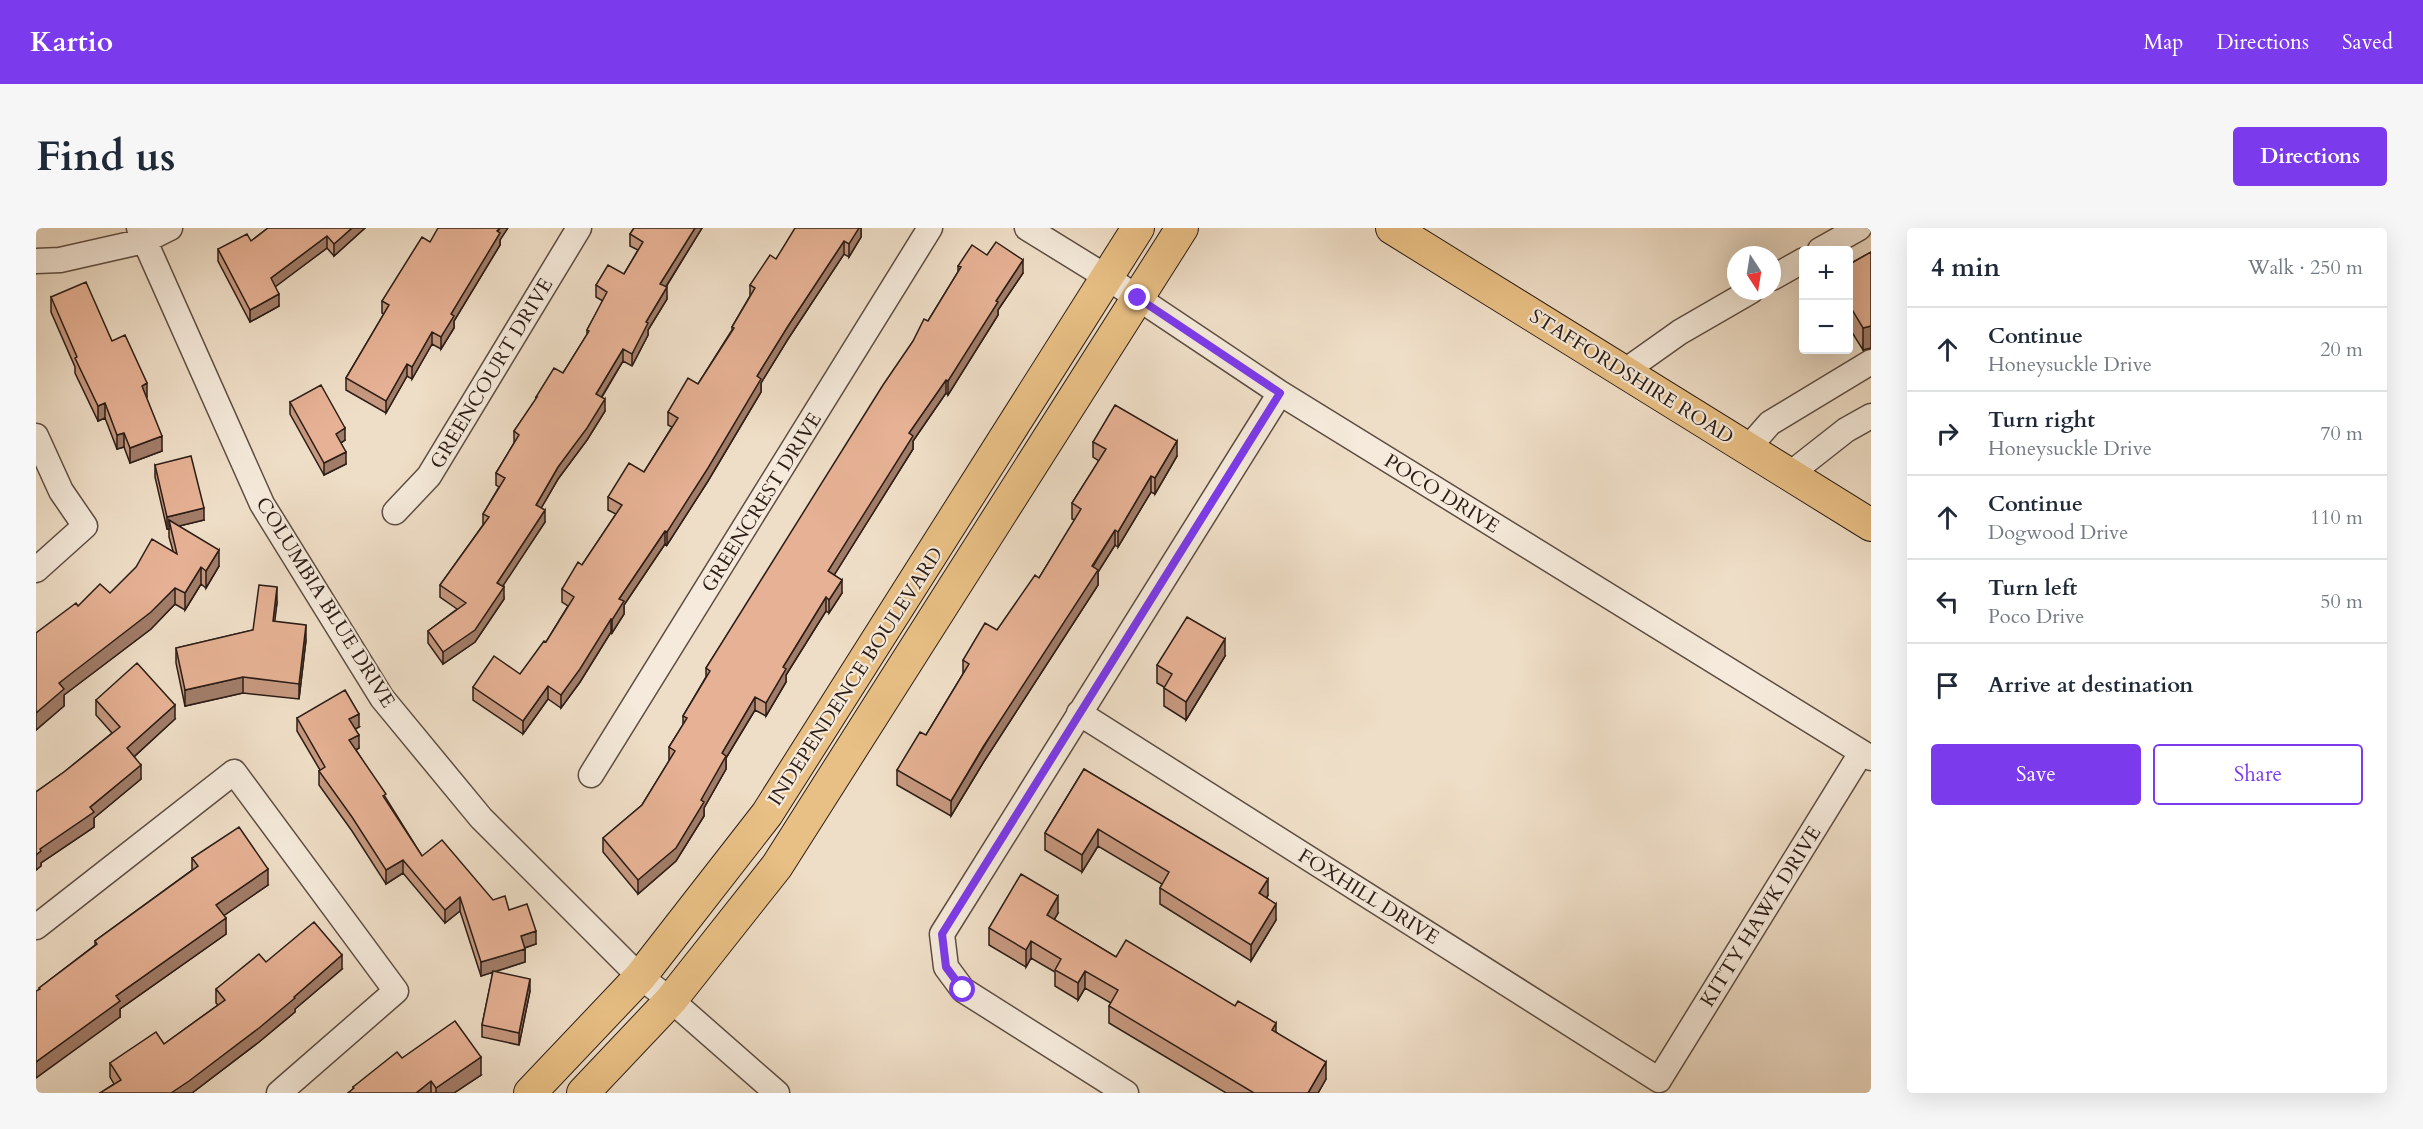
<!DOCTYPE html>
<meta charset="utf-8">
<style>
:root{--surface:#fff;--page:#f6f6f7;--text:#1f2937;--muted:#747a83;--line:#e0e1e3;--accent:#7c3aed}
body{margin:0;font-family:Cardo,serif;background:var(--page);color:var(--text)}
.controls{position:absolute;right:18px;top:18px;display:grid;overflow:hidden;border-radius:6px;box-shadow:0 6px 24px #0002}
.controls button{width:54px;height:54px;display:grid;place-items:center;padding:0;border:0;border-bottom:2px solid var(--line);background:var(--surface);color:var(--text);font:30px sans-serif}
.compass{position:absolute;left:1691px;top:18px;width:54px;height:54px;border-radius:50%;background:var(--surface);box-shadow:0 6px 24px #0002;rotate:168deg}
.stop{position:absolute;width:18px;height:18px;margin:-14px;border:4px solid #7c3aed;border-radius:50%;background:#fff}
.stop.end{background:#7c3aed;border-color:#fff;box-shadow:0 2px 6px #0008}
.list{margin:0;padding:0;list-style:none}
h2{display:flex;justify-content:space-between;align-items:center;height:78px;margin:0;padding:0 24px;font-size:26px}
h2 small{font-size:20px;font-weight:400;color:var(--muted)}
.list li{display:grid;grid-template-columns:39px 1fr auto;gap:18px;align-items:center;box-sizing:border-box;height:84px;padding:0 24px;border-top:2px solid var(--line)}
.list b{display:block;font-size:22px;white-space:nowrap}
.list p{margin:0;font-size:20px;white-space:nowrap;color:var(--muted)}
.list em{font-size:20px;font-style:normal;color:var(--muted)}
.actions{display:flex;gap:12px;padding:18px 24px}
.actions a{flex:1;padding:14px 0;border:2px solid var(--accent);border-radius:6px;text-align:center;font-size:21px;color:var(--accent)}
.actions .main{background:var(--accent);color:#fff}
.icon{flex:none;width:33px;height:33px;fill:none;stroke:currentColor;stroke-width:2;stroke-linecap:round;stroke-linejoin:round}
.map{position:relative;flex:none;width:1835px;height:865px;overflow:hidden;border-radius:6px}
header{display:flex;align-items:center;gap:36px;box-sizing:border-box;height:84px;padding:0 30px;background:var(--accent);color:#fff}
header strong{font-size:28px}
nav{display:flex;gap:33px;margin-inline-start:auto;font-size:21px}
.intro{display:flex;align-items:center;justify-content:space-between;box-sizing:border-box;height:144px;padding:0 36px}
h1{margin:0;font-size:42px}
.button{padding:15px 27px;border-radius:6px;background:var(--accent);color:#fff;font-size:21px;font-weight:700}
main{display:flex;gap:36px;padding:0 36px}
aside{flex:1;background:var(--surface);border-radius:6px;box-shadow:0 6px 24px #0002}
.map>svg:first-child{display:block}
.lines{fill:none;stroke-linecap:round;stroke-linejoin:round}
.minor-casing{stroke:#5d4d42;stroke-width:27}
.major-casing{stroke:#2c1d16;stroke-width:34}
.minor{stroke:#f5eadb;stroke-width:24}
.major{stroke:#e8bf84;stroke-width:32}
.wall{fill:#c6987f;stroke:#2c1d16;stroke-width:1.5}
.shaded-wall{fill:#a17c68;stroke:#2c1d16;stroke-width:1.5}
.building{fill:#e6b194;stroke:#2c1d16;stroke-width:1.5}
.route{stroke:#7c3aed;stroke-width:8}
.labels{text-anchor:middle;stroke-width:4.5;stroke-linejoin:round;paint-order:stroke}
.street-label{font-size:20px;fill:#2c1d16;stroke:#f5eadb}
</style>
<header>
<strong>Kartio</strong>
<nav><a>Map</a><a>Directions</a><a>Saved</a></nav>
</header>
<div class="intro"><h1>Find us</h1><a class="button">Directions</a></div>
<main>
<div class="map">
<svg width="1835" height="865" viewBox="0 0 1835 865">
<rect width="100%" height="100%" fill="#efdec7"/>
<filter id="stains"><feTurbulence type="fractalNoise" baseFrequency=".00333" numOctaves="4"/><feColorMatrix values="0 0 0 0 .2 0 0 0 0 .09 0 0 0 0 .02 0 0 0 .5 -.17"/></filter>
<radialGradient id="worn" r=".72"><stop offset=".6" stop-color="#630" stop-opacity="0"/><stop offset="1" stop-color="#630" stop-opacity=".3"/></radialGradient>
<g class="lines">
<g class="minor-casing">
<path id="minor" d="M103,0l123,276 120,194 99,120 159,159 31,23 106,93
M991,0l81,50 172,115 591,365
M1784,22l39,-22
M0,33l24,-1 84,-19 26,-13
M1736,50l32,-18
M1589,143l55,-39 71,-41
M0,208l25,55 24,35 -49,44
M1712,220l22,-25 101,-61
M1754,246l56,-44 25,-14
M359,284l34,-36 150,-248
M1043,485l580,367 202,-327
M555,547l339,-547
M0,699l198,-155 162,219 -117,102
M1090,865l-163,-103 -17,-23 -4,-33 338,-541"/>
</g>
<g class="major-casing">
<path id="major" d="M1356,0l479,297
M494,865l110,-116 127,-163 371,-586
M547,865l88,-93 106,-134 405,-638"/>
</g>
<use href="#minor" class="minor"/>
<use href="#major" class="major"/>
</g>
<path class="wall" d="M232,0h97l-31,28 -7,-8 -52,38 4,20 -29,16 -32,-61v-12l33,-8z
M598,0h68l-36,59 1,12 -19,31v5l-16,31 -9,-5 -21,36 3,14 -18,29 -29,39 -17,29 4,14 -43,64 2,13 -29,43 -32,22 -15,-21v-12l29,-22 -17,-12v-12l43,-60v-11l16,-27 -3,-2v-12l18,-30v-12l22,-31v-3l27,-24 24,-38v-5l16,-29 -7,-4v-12l28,-11 14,-24 -8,-4v-12z
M825,0v9l-12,20 -5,-3 -56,85 -27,44v9l-53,89 -41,64 -2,-1 -41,61v9l-12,19 -1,-1 -31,50 -19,26 -13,-9 -25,35 -50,-34v-13l47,-13 26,-32 22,-36 -6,-4v-13l20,-24 34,-51 -8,-4v-13l36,-25 28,-45 -4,-2v-13l30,-28 34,-54v-3l18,-31v-11l26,-26z
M464,12v5l-46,76v7l-13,21 -9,-5 -20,35 -5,-3 -21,37 -40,-23v-12l38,-64 -2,-1v-12z
M1835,24l-8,98 -15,-24v-61z
M951,27l36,18 -25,37v5l-50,80 -2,-2 -33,48v8l-79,126 8,18 -13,20 -3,-2 -40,64v7l-20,34 -11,-6 -29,48v11l-22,39v8l-28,45 -38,33 -35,-42v-14l39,-33 27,-44v-14l14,-22v-9l23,-39v-9l222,-347 30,-49v-6z
M15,69l61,44 35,56 -1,1 16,53 -32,12 -6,-16 -7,2 -12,-31 -7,3 -23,-48v-6l-24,-55z
M254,174l55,38 -4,3 5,21 -22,11 -34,-61z
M1057,214l84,14 -22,38 -4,-2 -33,55 -3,-2 -17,27v13l-115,178 -32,53 -54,-31v-15l29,-35 37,-61v-14l34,-30 42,-52 36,-58 -3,-1v-16l27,-42 -6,-4z
M119,237l49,55 -25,6 40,40 -13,22 -5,-4 -16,26 -10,-6 -24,25 -87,66v11l-28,24 42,-124 32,-13 63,-42 -4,-14v-8h-2l-12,-52z
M241,375l-3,18 32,19 -7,59 -56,-6 -58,13 -9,-43v-15l77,-18z
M1189,428l-39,64 -22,-14v-19l-7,-4v-18z
M60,472l79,19 -41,38 7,22 -47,39v9l-53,36v3l-5,4v-78l28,-20 48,-39 -16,-18z
M261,490l62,9 -4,2 4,19 -3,2 66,106 87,54 27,34 -11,4v14l-31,10 36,19 -11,54 -37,-8v-12l11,-53 -12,4 -21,-65 -15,12 -42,-50 -17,11 -34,-53 -33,-46v-14l1,-1 -23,-39z
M1048,541l184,126 -1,3 9,22 -25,41 -91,-57v-16l2,-4 -64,-38 -16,26 -37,-22v-17z
M156,630l76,27 -44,30 2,19 -106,75v8l-81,-27v-2l56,-43v-4l97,-71z
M1022,685l-4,7 62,37 160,75 50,47 -8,14h-92l-117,-70v-17l2,-3 -26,-15 -7,12 -23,-14v-14l-24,-14 -5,9 -37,-22v-17z
M230,734l76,7 -47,40v3l-36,30 -67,51h-92l14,-9 -4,-7v-14l54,-19 54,-39 -2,-2v-14z
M366,830l79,17 -27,18h-106l5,-4v-2z"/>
<path class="shaded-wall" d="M316,0h13l-31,28v-12z
M464,0h8l-8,12v5l-46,76v7l-13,21v-12l10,-23z
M659,0h7l-42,68v-12z
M820,0h5v9l-12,20v-13z
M291,8v12l-56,42v-12z
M808,13v13l-56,85 -27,44v9l-53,89 -41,64v-13l90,-156 31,-50z
M987,32v13l-25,37v5l-50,80v-14l48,-80z
M631,59v12l-19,31v5l-16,31v-12l14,-32z
M243,66v12l-29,16v-12z
M1835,98v22l-8,2v-22z
M396,104v12l-20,35v-12z
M587,121v12l-27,45v-12z
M371,136v12l-21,37v-12z
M910,152v13l-33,48v8l-85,136v-14l81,-138z
M111,155v14l-5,3v-14z
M569,171v12l-18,29 -29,39 -22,38v-12l22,-38z
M69,175v15l-7,3v-15z
M309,200v12l-9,6v-12z
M88,205v14l-7,2v-14z
M126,208v15l-32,12v-15z
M1141,213v15l-22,38v-16z
M310,224v12l-22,11v-12z
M1115,248v16l-33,55v-15z
M168,280v12l-33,8 -2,-8v9h-2v-12z
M509,282v12l-48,73v-12z
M1079,302v15l-17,27v13l-115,178 -32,53v-15z
M629,303v13l-41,61v9l-12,19v-13l7,-21z
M183,322v16l-13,22v-17z
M165,339v17l-16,26v-17z
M806,352v13l-13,20v-13z
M241,359v16l-4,33v-15z
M468,359v12l-29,43 -32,22v-12z
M139,360v16l-24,25 -87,66v11l-28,24v-17l23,-30z
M790,369v14l-40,64v7l-20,34v-13l17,-36z
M575,391v13l-31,50 -19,26v-13z
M270,397v15l-7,59v-15z
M1189,411v17l-39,64v-18z
M207,449v16l-58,13v-16z
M512,458v13l-25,35v-13z
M719,469v13l-29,48v11l-22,39v8l-28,45 -38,33v-14l63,-80 21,-47z
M139,477v14l-48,44v-15z
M323,486v13l-10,5v-13z
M323,507v13l-10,6v-14z
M105,537v14l-47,39v9l-53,36v3l-5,4v-15l4,-6z
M1062,601v17l-16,26v-17z
M367,632v13l-17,11v-14z
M232,641v16l-52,36v-16z
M1232,651v16l-9,15v-17z
M1022,668v17l-11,19v-17z
M424,669v14l-15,12v-13z
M1240,676v16l-25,41v-16z
M190,690v16l-106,75v8l-84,61v-16l80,-66z
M500,703v13l-15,5v-13z
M995,713v17l-5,9v-17z
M489,721v13l-44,14v-14z
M306,727v14l-47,40v3l-36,30 -67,51h-21l123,-96z
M1049,743v17l-7,12v-17z
M494,751v12l-11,54v-12z
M1240,795v17l-4,-10z
M445,829v18l-27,18h-18v-5z
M1290,834v17l-8,14h-10z
M395,853v12h-15z"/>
<path class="building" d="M232,0h84l-18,16 -7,-8 -56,42 8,16 -29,16 -32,-61 29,-15 4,7z
M402,0h62l-3,3 3,2 -49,81 3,2 -13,21 -9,-5 -20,35 -5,-3 -21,37 -40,-23 43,-73 -7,-4 40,-64 8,5z
M598,0h61l-35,56 7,3 -21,35 2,1 -16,31 -9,-5 -27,45 9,5 -18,29 -29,39 -22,38 9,5 -48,73 7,4 -29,43 -32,22 -15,-21 38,-28 -26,-18 49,-68 -6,-3 22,-36 -9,-5 23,-38 -5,-4 23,-34h-1l18,-29 9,5 26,-42 -2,-1 20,-38 -11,-7 12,-20 16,9 19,-32 -13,-8z
M759,0h64l-10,16 -5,-3 -56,85 -31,50 4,3 -53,89 -41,64 -2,-1 -46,68 5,2 -12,19 -1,-1 -31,50 -19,26 -13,-9 -25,35 -50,-34 21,-31 26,18 24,-33 2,1 28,-45 -12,-8 16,-27 4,3 40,-60 -14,-8 21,-34 15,9 34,-54 -10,-6 20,-34 10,6 36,-56 -2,-1 23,-39 -5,-3 20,-30 6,4z
M960,14l27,18 -27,41 2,1 -50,79 -2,-1 -37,53 4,3 -85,135 14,9 -13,20 -3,-3 -43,70 3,2 -20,34 -11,-6 -33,56 4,3 -25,44 3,2 -28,46 -38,32 -35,-42 39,-33 33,-54 -6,-4 18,-29 -4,-2 27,-45 -4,-3 177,-283 30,-44 11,-22 4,2 33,-54 -3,-1 14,-21 15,10z
M1835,24v74l-8,2 -15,-25v-38z
M50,54l26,59 13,-6 22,48 -5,3 20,50 -32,12 -6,-15 -7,2 -12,-32 -7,3 -23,-48 2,-1 -26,-60z
M285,157l24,43 -9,6 10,18 -22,11 -34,-61z
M1079,177l62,36 -22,37 -4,-2 -33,56 -3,-2 -23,36 6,4 -115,177 -32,54 -54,-31 23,-38 6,3 43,-71 -6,-4 22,-37 12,7 38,-55 4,3 42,-69 -9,-6 34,-54 -13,-7z
M155,228l13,52 -37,9 -12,-52z
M133,292l50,30 -13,21 -5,-4 -16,26 -10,-5 -24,24 -92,71 5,6 -28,24v-80l40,-30 2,3 22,-22 10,9 26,-26 16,-28 25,15z
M223,357l18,2 -4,34 33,4 -7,59 -56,-7 -58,13 -9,-42 77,-18z
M1151,389l38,22 -39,63 -22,-14 8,-14 -15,-9z
M101,435l38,42 -48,43 14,17 -51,42 4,5 -54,37 1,2 -5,4v-63l28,-20 56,-45 -24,-27z
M309,462l14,24 -10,5 10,16 -10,5 37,54 -3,2 39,60 20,-16 51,60 12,-4 4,14 18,-6 9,27 -15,5 4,13 -44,13 -21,-65 -15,13 -42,-50 -17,10 -34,-53 -33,-46 6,-4 -28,-49z
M1048,541l184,110 -9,14 17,11 -25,41 -91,-57 9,-16 -71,-43 -16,26 -37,-22z
M203,599l29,42 -52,36 10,13 -110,78 4,5 -84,61v-71l4,-2 -1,-1 58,-44 -2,-3 103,-75 -6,-8z
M985,646l37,22 -11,19 69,42 10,-17 109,66 3,-5 38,22 -4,7 54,32 -18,31h-54l-145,-87 9,-16 -33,-19 -7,12 -23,-13 6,-11 -30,-18 -5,9 -37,-22z
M278,694l28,33 -48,42 1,1 -36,30 -70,53 -18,12h-71l21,-13 -11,-17 46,-31 8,12 61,-44 -9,-11 43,-35 7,8z
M457,743l37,8 -11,54 -37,-8z
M419,793l26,36 -45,31 -5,-7 -15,12h-68l6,-5 -1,-1 44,-35 5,6z"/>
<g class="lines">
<path class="route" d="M927,762l-17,-23 -4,-33 338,-541 -142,-95"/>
</g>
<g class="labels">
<g class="street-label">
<text transform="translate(455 145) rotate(-59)" y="7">GREENCOURT DRIVE</text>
<text transform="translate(1596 148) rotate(32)" y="7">STAFFORDSHIRE ROAD</text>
<text transform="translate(1406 265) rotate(32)" y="7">POCO DRIVE</text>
<text transform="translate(725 274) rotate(-58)" y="7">GREENCREST DRIVE</text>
<text transform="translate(290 374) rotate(58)" y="7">COLUMBIA BLUE DRIVE</text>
<text transform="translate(819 448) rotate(-57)" y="7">INDEPENDENCE BOULEVARD</text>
<text transform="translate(1333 668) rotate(32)" y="7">FOXHILL DRIVE</text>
<text transform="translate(1724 688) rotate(-58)" y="7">KITTY HAWK DRIVE</text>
</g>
</g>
<rect width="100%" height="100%" filter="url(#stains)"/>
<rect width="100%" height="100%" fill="url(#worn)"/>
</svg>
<div class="controls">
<button>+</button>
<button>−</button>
</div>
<svg class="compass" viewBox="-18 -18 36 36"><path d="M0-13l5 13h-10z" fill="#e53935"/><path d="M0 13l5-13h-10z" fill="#747a83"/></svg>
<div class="stop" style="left:927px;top:762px"></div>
<div class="stop end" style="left:1102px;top:70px"></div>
</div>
<aside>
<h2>4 min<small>Walk · 250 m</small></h2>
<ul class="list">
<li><svg class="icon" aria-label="ahead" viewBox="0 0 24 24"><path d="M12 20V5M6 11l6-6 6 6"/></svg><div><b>Continue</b><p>Honeysuckle Drive</p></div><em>20 m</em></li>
<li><svg class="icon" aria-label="right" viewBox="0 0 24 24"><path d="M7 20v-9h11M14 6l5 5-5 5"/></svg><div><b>Turn right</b><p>Honeysuckle Drive</p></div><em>70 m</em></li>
<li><svg class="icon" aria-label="ahead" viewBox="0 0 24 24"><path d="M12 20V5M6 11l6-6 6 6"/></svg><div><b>Continue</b><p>Dogwood Drive</p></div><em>110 m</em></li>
<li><svg class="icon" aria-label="left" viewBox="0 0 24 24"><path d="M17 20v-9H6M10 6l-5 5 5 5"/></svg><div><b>Turn left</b><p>Poco Drive</p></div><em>50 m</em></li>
<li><svg class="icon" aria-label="arrive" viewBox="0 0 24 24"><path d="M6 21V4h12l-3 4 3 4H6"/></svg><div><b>Arrive at destination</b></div></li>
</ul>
<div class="actions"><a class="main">Save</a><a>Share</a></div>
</aside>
</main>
